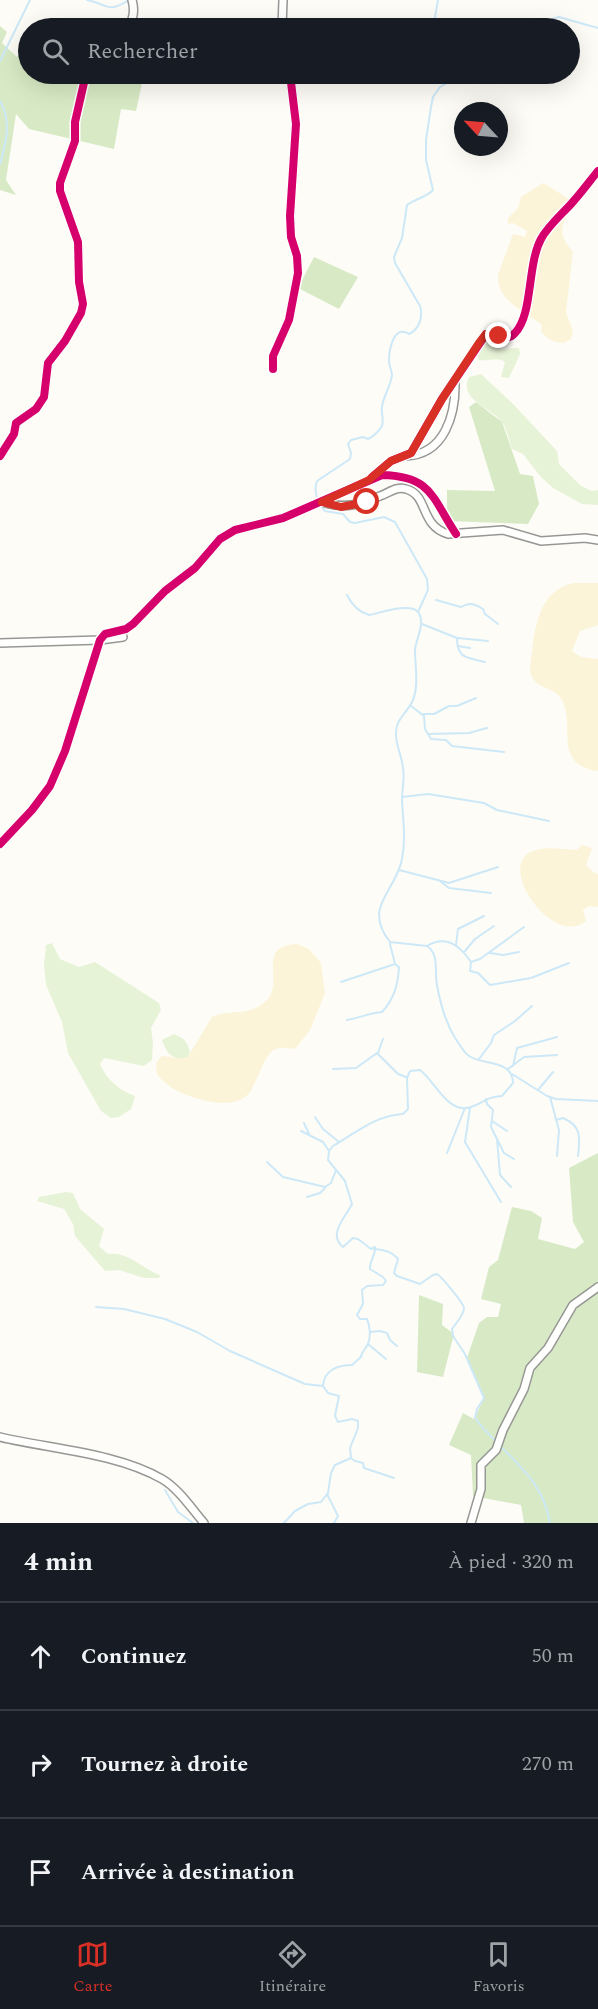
<!DOCTYPE html>
<html lang="fr">
<meta charset="utf-8">
<style>
:root{--surface:#171b24;--page:#242831;--text:#f1f3f6;--muted:#9ea1a6;--line:#363941;--accent:#d93025}
body{margin:0;font-family:Spectral,serif;background:var(--page);color:var(--text)}
.compass{position:absolute;left:454px;top:102px;width:54px;height:54px;border-radius:50%;background:var(--surface);box-shadow:0 6px 24px #0002;rotate:296deg}
.stop{position:absolute;width:18px;height:18px;margin:-14px;border:4px solid #d93025;border-radius:50%;background:#fff}
.stop.end{background:#d93025;border-color:#fff;box-shadow:0 2px 6px #0008}
.list{margin:0;padding:0;list-style:none}
h2{display:flex;justify-content:space-between;align-items:center;height:78px;margin:0;padding:0 24px;font-size:26px}
h2 small{font-size:20px;font-weight:400;color:var(--muted)}
.list li{display:grid;grid-template-columns:39px 1fr auto;gap:18px;align-items:center;box-sizing:border-box;height:108px;padding:0 24px;border-top:2px solid var(--line)}
.list b{display:block;font-size:22px;white-space:nowrap}
.list em{font-size:20px;font-style:normal;color:var(--muted)}
.icon{flex:none;width:33px;height:33px;fill:none;stroke:currentColor;stroke-width:2;stroke-linecap:round;stroke-linejoin:round}
.map{position:relative;flex:none;width:598px;height:1523px;overflow:hidden}
.search{position:absolute;background:var(--surface);box-shadow:0 6px 24px #0002;left:18px;right:18px;top:18px;height:66px;display:flex;align-items:center;gap:15px;box-sizing:border-box;padding:0 21px;border-radius:33px;color:var(--muted);font-size:22px}
.sheet{height:402px;background:var(--surface)}
nav{display:flex;justify-content:space-around;align-items:center;box-sizing:border-box;height:84px;border-top:2px solid var(--line);background:var(--surface);font-size:16px;color:var(--muted)}
nav a{display:grid;justify-items:center;gap:3px}
nav .on{color:var(--accent)}
.map>svg:first-child{display:block}
.green{fill:#e7f3d7}
.forest{fill:#d8eac5}
.sand{fill:#fcf4d9}
.lines{fill:none;stroke-linecap:round;stroke-linejoin:round}
.stream{stroke:#cde8f7;stroke-width:2}
.minor-casing{stroke:#979795;stroke-width:10}
.minor{stroke:#fffffe;stroke-width:7}
.cycleway-casing{stroke:#fff;stroke-width:11}
.cycleway{stroke:#d6006c;stroke-width:8}
.route{stroke:#d93025;stroke-width:8}
</style>
<div class="map">
<svg width="598" height="1523" viewBox="0 0 598 1523">
<rect width="100%" height="100%" fill="#fdfcf7"/>
<path class="green" d="M485,340l16,9 18,-1 1,6 -11,24 -8,-1 4,-15c-8,-6 -17,0 -26,-2l-3,-8z
M481,374l33,31 43,46 2,13 22,22 11,5 6,-1v15l-16,-1 -29,-16 -13,-12 -17,-22 -11,-5c-3,-8 -5,-20 -10,-27 -11,-15 -44,-22 -33,-45z
M52,943l8,16 19,8 16,-5 64,41 2,7 -10,18 2,15 -1,17 -8,6 -40,-8 -4,6c6,15 20,27 35,32l-4,13 -12,8 -8,1 -10,-7 -33,-58 -6,-31 -16,-37 -2,-20 2,-20z
M174,1034c10,4 13,7 16,18l-3,6c-14,3 -21,-5 -25,-18z
M66,1192l7,1 7,16 24,20 -5,17 9,8c21,-3 34,15 52,21l-1,3h-15l-25,-8 -14,1 -30,-35 -2,-12 -9,-15 -27,-8 2,-4z"/>
<path class="forest" d="M0,26l7,6 -5,11 15,14 11,-14v31h116l-8,37 -15,-2 -7,40 -85,-20 -13,-15 -10,66 10,15 -16,-5z
M314,257l44,20 -19,32 -41,-21z
M476,402l26,20 18,52 13,2 6,28 -11,20 -81,-3v-31l48,1 -26,-84z
M598,1153v370h-74l-3,-18 -48,-9 -2,-41 -22,-10 14,-32 11,6 10,-21 -17,-40 12,-35 8,-6h11l3,-13 -20,-5 8,-32 9,-7 14,-53 19,4 11,7 -4,21 37,10 9,-7 -11,-20 -4,-54z
M419,1295l24,9 -1,21 12,9 -11,43 -26,-5z"/>
<path class="sand" d="M543,183l36,22c-11,6 -21,21 -15,34 2,5 6,9 9,13l-7,60 7,19 -2,8 -7,4c-11,-1 -17,-3 -23,-12l1,-6c-16,-13 -46,-24 -44,-50l15,-41 12,3 2,-6 -14,-8 -5,1v-6l10,-10 3,-11z
M574,583h24v42l-18,6 -8,20 9,6 17,2v112h-2c-44,-9 -20,-44 -34,-71 -8,-14 -25,-10 -31,-25 -2,-6 0,-16 1,-23 3,-28 9,-63 42,-69z
M582,845l10,3 -6,17 7,7 5,2v33l-9,-1 -6,4 3,11c-30,26 -85,-46 -59,-67 12,-9 35,-5 50,-4z
M297,944l12,5 12,14 4,30 -15,37 -15,19c-8,-1 -16,-3 -23,2 -8,7 -15,30 -22,41 -14,20 -52,8 -71,0 -8,-4 -15,-10 -22,-17l-1,-12 6,-7c9,0 16,4 25,2l25,-41c19,-9 36,1 54,-16 20,-19 -12,-55 31,-57z"/>
<g class="lines">
<path class="stream" d="M87,0c21,4 20,14 42,0
M433,28l5,-28
M524,28l35,-11 39,11
M0,61l30,-61
M0,101c12,20 6,42 0,63
M436,600l25,7c9,-5 14,-3 22,2l2,5 13,10
M418,612l10,-22 -1,-11 -32,-57 -11,-5 -29,6 -5,-1 -7,-8 -18,-3c-7,-8 -12,-20 -8,-30l33,-22 1,-6 -3,-9 3,-4 12,-3 5,2c5,-2 12,-9 14,-13 2,-6 -1,-13 0,-19 1,-11 9,-21 10,-32 0,-4 -3,-9 -3,-14 0,-12 5,-37 20,-27 11,-5 14,-18 11,-28l-25,-43 -1,-6 8,-19 5,-33c8,-6 20,-8 26,-15l-7,-30v-20l5,-33 2,-10 7,-10 22,-13
M422,624l35,14c0,21 10,19 28,24
M458,638l30,3
M458,646l12,2
M411,706l13,10 1,13 6,10 15,1 6,6 52,6
M423,714h11l15,-8h8l19,-8
M428,734l41,-1 18,-5
M402,797l26,-3 56,9 13,7 52,11
M399,870l50,13 49,-16
M440,881l9,7 42,5
M456,945l2,-16 26,-13
M427,946c19,-12 34,1 44,16l9,-3 44,-32
M465,951l10,-12 19,-13
M490,953l13,2 16,-3
M471,962l-1,9 8,2 12,12 41,-7 38,-15
M341,982l54,-18 -5,-20
M347,1020c13,-2 22,-7 35,-8 12,-13 16,-27 17,-45l-4,-3
M378,1053l5,-14
M479,1059l12,-16 3,-8 21,-14 17,-15
M513,1066l4,-18 40,-11
M333,1069l23,-1 21,-15 21,21 8,3
M508,1069l16,-12 33,-2
M512,1074l35,22 9,3 42,2
M538,1090l15,-18
M550,1097l9,33 -2,26
M486,1099l1,5 6,6 -2,17 6,12 3,36 11,12
M470,1108l-5,34 36,60
M315,1117l8,12 16,13
M556,1120l7,-2c19,8 17,20 15,38
M492,1121l15,10
M304,1123l5,11
M301,1131l22,11 6,9
M497,1139l7,14 10,6
M447,1153l18,-45
M267,1162l16,15 42,10 6,-4 5,-13
M307,1197l13,-4 5,-5
M374,1249c10,1 17,2 24,10l-4,14 3,3 23,8 13,-9 4,-1c5,3 27,30 27,34 0,7 -8,15 -12,21l1,7 12,18 19,44 -7,11 -2,9c26,35 68,57 75,105
M96,1307l28,2 41,10 32,13 33,19 75,33 18,2
M370,1332l10,-1 7,2 3,7 7,6
M368,1344l18,15
M351,1458l4,3 8,2 1,5 30,10
M165,1490l13,22 15,11
M327,1494l11,22 -4,7
M284,1523l11,-12 13,-7 13,-2 7,-9 3,-20 4,-8 16,-7 -1,-10 8,-20v-7l-6,-2 -14,3 -3,-6 4,-20 -11,-3 -5,-7c1,-16 15,-21 29,-21l9,-8c1,-7 4,-7 7,-13 3,-7 2,-18 -1,-25h-7l-3,-4 6,-11 -1,-14 5,-4 16,-1 3,-4 -3,-4 -13,-8c-1,-8 6,-14 5,-22l-4,2 -13,-10 -5,-1 -10,9c-16,-13 3,-30 9,-43l-7,-23 -17,-21 1,-9 4,-5c22,-13 44,-31 70,-32l5,-5 -1,-31 3,-7 10,-1c15,11 28,45 51,37 13,-4 14,-10 31,-11l11,-13c-1,-24 -28,-17 -44,-27 -5,-3 -10,-13 -14,-18 -9,-15 -15,-36 -18,-53 -3,-13 3,-30 -10,-39l-37,-4c-28,-36 6,-50 12,-83 4,-20 1,-39 0,-59 0,-11 3,-22 1,-32 -1,-12 -8,-24 -7,-36 0,-13 12,-20 17,-32 6,-15 2,-34 2,-50 1,-12 12,-29 2,-39 -8,-8 -37,2 -48,4 -11,-3 -17,-10 -22,-20"/>
<g class="minor-casing">
<path id="minor" d="M128,28c5,-8 7,-18 4,-28
M282,28l1,-28
M273,369v-13l16,-36 9,-47 -1,-17 -6,-19 -1,-21 6,-92 -6,-50
M0,456l14,-22 2,-11 20,-14 8,-12 4,-34 17,-22 16,-28 2,-9 -4,-22 -1,-40 -18,-51v-8l15,-42v-19l11,-48
M405,456c40,-1 51,-42 50,-75
M371,478l20,-17 20,-8 31,-54 44,-65c11,-3 19,10 29,-1 18,-18 12,-68 26,-94 7,-13 20,-24 30,-35 10,-11 18,-22 27,-33
M322,502c22,7 37,3 58,-6 9,-3 16,-10 26,-7 23,6 13,36 42,45l55,-4 38,11 44,-3 13,2
M0,643l100,-3 23,-3
M0,844l32,-34 18,-24 15,-35 35,-111 5,-6 21,-5 7,-5 32,-33 30,-23 25,-29 15,-9 48,-12 99,-43c50,1 50,23 74,59
M0,1437c51,12 117,16 162,42 17,10 29,29 42,44
M471,1523l10,-34v-24l15,-15 7,-20 21,-41 6,-21 18,-20 25,-43 25,-18"/>
</g>
<use href="#minor" class="minor"/>
<g class="cycleway-casing">
<path id="cycleway" d="M273,369v-13l16,-36 9,-47 -1,-17 -6,-19 -1,-21 6,-92 -6,-50
M0,456l14,-22 2,-11 20,-14 8,-12 4,-34 17,-22 16,-28 2,-9 -4,-22 -1,-40 -18,-51v-8l15,-42v-19l11,-48
M372,477l19,-16 20,-8 31,-54 44,-65c11,-3 19,10 29,-1 18,-18 12,-68 26,-94 7,-13 20,-24 30,-35 10,-11 18,-22 27,-33
M0,844l32,-34 18,-24 15,-35 35,-111 5,-6 21,-5 7,-5 32,-33 30,-23 25,-29 15,-9 48,-12 99,-43c50,1 50,23 74,59"/>
</g>
<use href="#cycleway" class="cycleway"/>
</g>
<g class="lines">
<path class="route" d="M367,502l-26,5 -19,-5 47,-22 22,-19 20,-8 31,-54 37,-56 7,-9 5,-1 8,3"/>
</g>
</svg>
<svg class="compass" viewBox="-18 -18 36 36"><path d="M0-13l5 13h-10z" fill="#e53935"/><path d="M0 13l5-13h-10z" fill="#9ea1a6"/></svg>
<div class="stop" style="left:367px;top:502px"></div>
<div class="stop end" style="left:499px;top:336px"></div>
<div class="search"><svg class="icon" aria-label="search" viewBox="0 0 24 24"><circle cx="10" cy="10" r="6"/><path d="M15 15l6 6"/></svg>Rechercher</div>
</div>
<section class="sheet">
<h2>4 min<small>À pied · 320 m</small></h2>
<ul class="list">
<li><svg class="icon" aria-label="ahead" viewBox="0 0 24 24"><path d="M12 20V5M6 11l6-6 6 6"/></svg><div><b>Continuez</b></div><em>50 m</em></li>
<li><svg class="icon" aria-label="right" viewBox="0 0 24 24"><path d="M7 20v-9h11M14 6l5 5-5 5"/></svg><div><b>Tournez à droite</b></div><em>270 m</em></li>
<li><svg class="icon" aria-label="arrive" viewBox="0 0 24 24"><path d="M6 21V4h12l-3 4 3 4H6"/></svg><div><b>Arrivée à destination</b></div></li>
</ul>
</section>
<nav>
<a class="on"><svg class="icon" aria-label="map" viewBox="0 0 24 24"><path d="M3 6l6-2 6 2 6-2v14l-6 2-6-2-6 2zM9 4v14M15 6v14"/></svg>Carte</a>
<a><svg class="icon" aria-label="directions" viewBox="0 0 24 24"><path d="M12 3l9 9-9 9-9-9zM9 14v-3h6M13 9l2 2-2 2"/></svg>Itinéraire</a>
<a><svg class="icon" aria-label="saved" viewBox="0 0 24 24"><path d="M7 4h10v16l-5-4-5 4z"/></svg>Favoris</a>
</nav>
